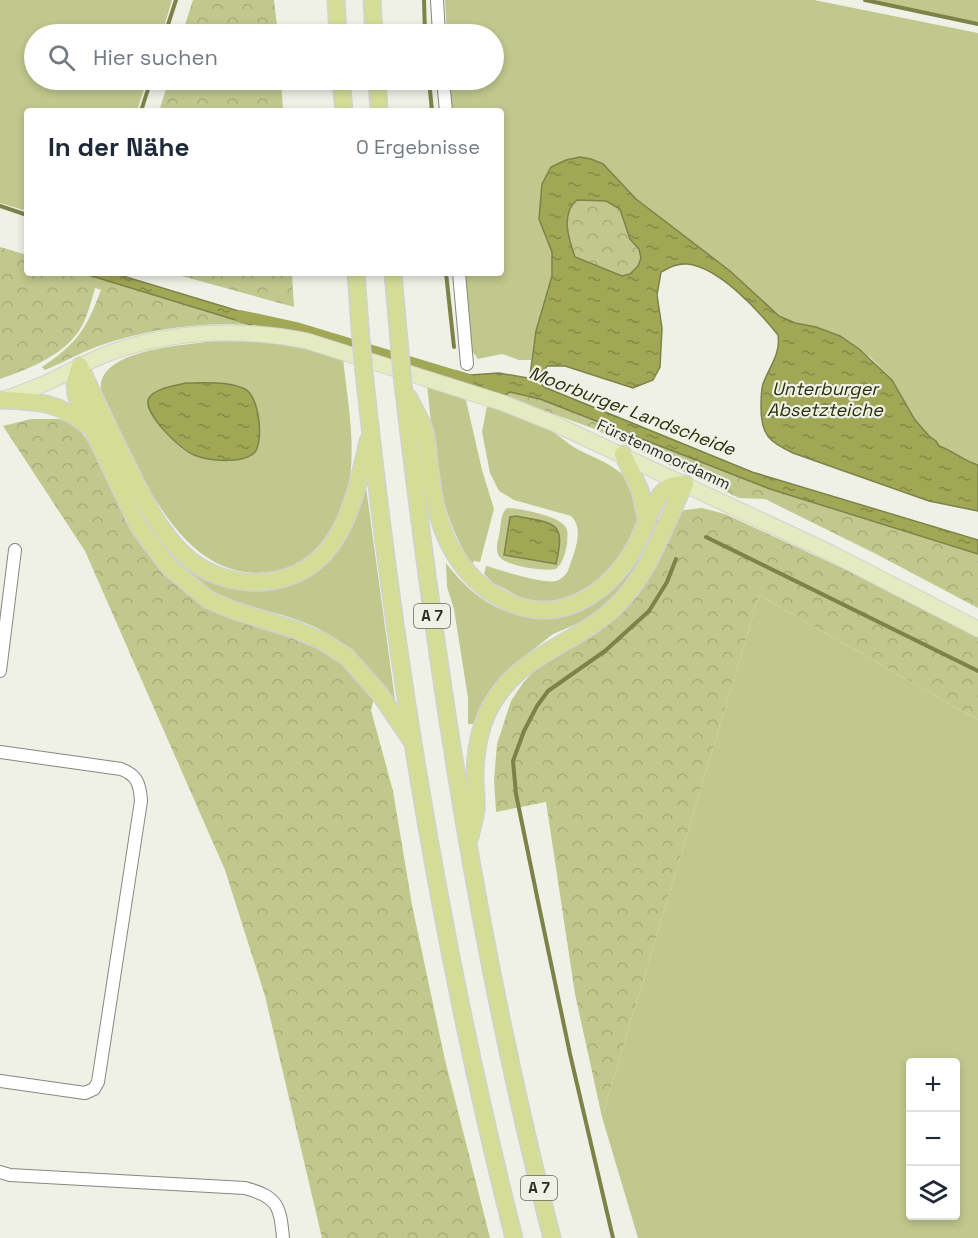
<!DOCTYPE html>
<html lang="de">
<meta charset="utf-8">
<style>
:root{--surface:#fff;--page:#f2f2f3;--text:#1f2937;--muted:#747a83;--line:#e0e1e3}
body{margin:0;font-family:"Space Grotesk",sans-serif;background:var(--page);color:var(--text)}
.controls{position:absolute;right:18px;bottom:18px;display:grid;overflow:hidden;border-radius:6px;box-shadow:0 3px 9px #0003}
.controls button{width:54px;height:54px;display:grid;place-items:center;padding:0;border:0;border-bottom:2px solid var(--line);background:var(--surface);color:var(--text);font:30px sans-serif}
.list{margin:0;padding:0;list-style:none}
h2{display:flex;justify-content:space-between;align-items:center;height:78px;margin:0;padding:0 24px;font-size:26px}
h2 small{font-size:20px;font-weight:400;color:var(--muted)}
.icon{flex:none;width:33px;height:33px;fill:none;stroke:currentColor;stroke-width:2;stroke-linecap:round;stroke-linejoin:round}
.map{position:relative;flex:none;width:978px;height:1238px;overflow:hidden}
.search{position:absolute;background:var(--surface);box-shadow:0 3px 9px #0003;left:24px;top:24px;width:480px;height:66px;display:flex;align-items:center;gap:15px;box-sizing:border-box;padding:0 21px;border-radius:33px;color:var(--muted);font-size:22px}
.panel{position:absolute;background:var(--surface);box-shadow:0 3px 9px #0003;left:24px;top:108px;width:480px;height:168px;border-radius:6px}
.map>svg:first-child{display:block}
.green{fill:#c1c88e;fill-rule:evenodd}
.forest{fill:url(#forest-crowns)}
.water{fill:url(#water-ripples);stroke:#7d8348;stroke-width:1.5;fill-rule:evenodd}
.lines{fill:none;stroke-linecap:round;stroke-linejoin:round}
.stream{stroke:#7d8348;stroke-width:4}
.canal{stroke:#a0a855;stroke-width:12}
.minor-casing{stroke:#86887e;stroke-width:14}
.major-casing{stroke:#d1d1d0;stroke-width:17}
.highway-casing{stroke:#d1d1d0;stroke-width:19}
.minor{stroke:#fff;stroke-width:12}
.major{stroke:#e5ebc0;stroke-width:15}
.highway{stroke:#d4dd96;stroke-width:16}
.highway-bridge-casing{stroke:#d1d1d0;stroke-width:19;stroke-linecap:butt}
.highway-bridge{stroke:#d4dd96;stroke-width:16}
.labels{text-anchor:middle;stroke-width:4.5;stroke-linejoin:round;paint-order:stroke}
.shield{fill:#eff1e6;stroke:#666861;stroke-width:1.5}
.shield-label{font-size:15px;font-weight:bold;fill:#2c2d28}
.street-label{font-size:16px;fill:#2c2d28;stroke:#eff1e6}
.water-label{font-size:18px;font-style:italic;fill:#2b2e09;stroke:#eff1e6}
</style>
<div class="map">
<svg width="978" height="1238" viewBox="0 0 978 1238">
<defs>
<pattern id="forest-crowns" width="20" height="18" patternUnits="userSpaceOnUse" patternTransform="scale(1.5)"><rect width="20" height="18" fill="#c1c88e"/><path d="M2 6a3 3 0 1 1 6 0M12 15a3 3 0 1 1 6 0" fill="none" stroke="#a6ac7a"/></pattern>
<pattern id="water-ripples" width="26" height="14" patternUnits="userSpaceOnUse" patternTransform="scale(1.5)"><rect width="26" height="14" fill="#a0a855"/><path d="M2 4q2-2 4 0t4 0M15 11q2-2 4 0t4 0" fill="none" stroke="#838946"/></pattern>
</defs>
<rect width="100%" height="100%" fill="#eff1e6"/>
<path class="green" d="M0,0h172l-10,34h-128v46h113l-10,31h-110v100l-27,-8z
M445,0h369l164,33v432c-15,-4 -26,-15 -39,-19l-3,-5 -7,-5 -14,-16 -23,-41 -21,-21 -31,-22 -45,-13 -16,-7 -49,-45 -94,-72 -33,-35 -63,48 -1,7 13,33v24l-16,55 -5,29h-12l-17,-6 -24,5 -6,-8 -8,-78h37v-162h-50l-1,-31h44v-46h-47z
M865,0h113v24z
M215,341h54l28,5 46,13c5,45 15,94 3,140 -7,28 -27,58 -55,68 -92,31 -138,-66 -170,-133 -8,-16 -28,-42 -17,-59 17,-27 82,-30 111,-34zM166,431l73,29c-18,1 -42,1 -57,-11 -6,-5 -11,-12 -16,-18z
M427,385l39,15 16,70 12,39 -14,53 -6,-1 -2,3c-36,-53 -38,-117 -45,-179z
M487,406c20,5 41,13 60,22 11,6 19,15 30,21 19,10 44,17 55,38 24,45 -29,103 -71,113 -15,4 -31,0 -45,-3v-2l-23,-12 -9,-9 2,-8c15,4 56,18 70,15 6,-2 11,-7 13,-13 5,-16 16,-39 2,-52l-57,-16 -15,-9 -9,-18 -8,-41z
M92,407l55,108 84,70 100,-28 11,-13 13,-24 8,-33h3l30,220c-34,-51 -54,-74 -114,-92 -25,-7 -51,-13 -73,-26 -63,-38 -88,-119 -117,-182z
M507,508c12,0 51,8 58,18 4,5 2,12 2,18 -2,10 -4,19 -11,25 -11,3 -55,-3 -58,-15 -3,-7 1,-17 2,-24 1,-8 1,-17 7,-22z
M656,518l4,3 -21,47 -24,31 -29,21 -33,14 -37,29 -19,21 -22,43 -2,-3h-5v-26l-14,-89 -7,-22 -1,-24c18,23 37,41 65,50l2,-4 60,1z
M759,595l219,125v518h-340l-36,-121zM910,1062h46v154h-46z"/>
<path class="forest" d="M193,0h81l4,34h-96z
M169,80h112l2,31h-124z
M577,200l29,1 14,8 10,30 9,10 2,9 -3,8 -8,8 -8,2 -48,-19c-5,-18 -14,-43 3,-57z
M0,247l27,8v18h55l169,52c-52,-3 -105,4 -155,22 -18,7 -34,16 -51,23l-3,-3c35,-24 44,-37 59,-77l-6,-2c-4,14 -8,31 -16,43 -18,26 -51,38 -79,48z
M171,273h121l2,34z
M510,392l30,7 230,90 208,65v54l-100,-53 -113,-56 -26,-1 -147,-70 -88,-32z
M31,419h28l16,5 11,14 35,67 51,75 159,71 43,48 -3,11 22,81 19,114 33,155 45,178h-168l-57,-242 -40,-126 -140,-319 -82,-125z
M702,508l23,6 156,72 97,49v85l-219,-125 -157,522 -27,-123 -29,-192 -50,10 -2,-32 3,-36 14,-43 12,-18 20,-22 40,-24 93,-120 8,-7z"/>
<path class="water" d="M580,157l11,2 12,5 33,35 94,72 49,45 16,7 21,4 24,9 19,13 33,31 23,40 14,16 7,5 3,5c13,4 24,15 39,19v46l-49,-10 -136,-48c-24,-11 -32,-18 -32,-46 0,-7 0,-16 2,-23 6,-17 18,-30 15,-49 -19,-24 -59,-68 -91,-71 -10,-1 -18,4 -26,8l-4,23 5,33 -2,39 -7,13 -20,8 -68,-22h-18l-5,10v9l2,2 208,85 226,68v14l-208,-65 -230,-90 -30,-7 -6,4 -51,-16 3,-9 14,4 29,-2 29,5 2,-3 6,-44 16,-55v-24l-13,-33 3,-35 9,-17 15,-7zM577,200l29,1 14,8 10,30 9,10 2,9 -3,8 -8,8 -8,2 -47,-19c-6,-17 -15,-43 2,-57z
M82,273h31l142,43 -3,9z
M186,383c19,0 41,-2 59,6 14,7 19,51 10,63 -4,5 -15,8 -21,8 -13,1 -28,0 -40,-5 -13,-4 -53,-44 -45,-57 6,-10 26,-12 37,-15z
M516,516c40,8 50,5 40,48l-52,-9 6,-38z"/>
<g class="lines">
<path class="stream" d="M424,0l1,34
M865,0l113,24
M165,34l11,-34
M429,80l3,31
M141,111l10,-31
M0,206l27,9
M446,273l8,74
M706,537l272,134
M613,1238l-43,-184 -30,-143 -24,-117 -3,-33 11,-30 13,-25 11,-15 57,-40 44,-40 18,-29 9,-23"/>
<path class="canal" d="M240,316l56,12 172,52"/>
<g class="minor-casing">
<path id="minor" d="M437,0l2,34
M443,80l3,31
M459,273l8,91
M0,671l15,-121
M0,752l121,17c16,6 19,15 20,32l-43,281 -4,7 -9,4 -85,-12
M0,1172l10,3 235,13c33,9 35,18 38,50"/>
</g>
<g class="major-casing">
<path id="major" d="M3,400c14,-6 29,-11 43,-17 22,-10 43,-23 66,-31 62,-22 132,-24 195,-11l196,62 50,20 278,130 147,76"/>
</g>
<g class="highway-casing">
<path id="highway" d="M336,0l2,34
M372,0l2,34
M341,80l3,31
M377,80l2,31
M356,273l4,55
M393,273l6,68
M80,366l-5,16 1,13 63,132 30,40 40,33 24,10 63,20 26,11 24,15 33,37 32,47
M80,366c14,32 30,64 45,95 17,34 35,75 65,99 20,16 48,24 73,22 77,-6 91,-79 105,-141
M364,372c31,292 78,582 150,866
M403,384c34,289 76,572 149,854
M409,398c5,11 12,22 16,34 3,10 3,21 4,31 4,31 8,62 24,88 16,28 38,47 69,56 47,14 91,-20 113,-60 9,-16 14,-38 26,-53 7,-8 14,-10 24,-10
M1,400c35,1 59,2 87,26
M623,454l17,36 7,32
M470,837c2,-9 5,-18 6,-27 1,-11 -1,-22 -1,-32 0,-21 3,-43 11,-62 27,-62 88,-69 130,-110 33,-31 49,-83 69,-122"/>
</g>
<use href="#minor" class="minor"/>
<use href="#major" class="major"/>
<use href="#highway" class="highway"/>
<g class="highway-bridge-casing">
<path id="highway-bridge" d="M360,328l4,44
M399,341l4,43"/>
</g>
<use href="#highway-bridge" class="highway-bridge"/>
</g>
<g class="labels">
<g class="shield">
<rect x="414" y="604" width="36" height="24" rx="4.5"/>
<rect x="521" y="1176" width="36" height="24" rx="4.5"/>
</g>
<g class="shield-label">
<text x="432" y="621">A 7</text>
<text x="539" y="1193">A 7</text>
</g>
<g class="street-label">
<text transform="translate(664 454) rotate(25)" y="6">Fürstenmoordamm</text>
</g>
<g class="water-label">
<text x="825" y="395">Unterburger<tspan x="825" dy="21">Absetzteiche</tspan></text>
<text transform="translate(632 411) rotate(21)" y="6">Moorburger Landscheide</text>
</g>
</g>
</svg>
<div class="controls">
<button>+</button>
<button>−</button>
<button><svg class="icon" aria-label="layers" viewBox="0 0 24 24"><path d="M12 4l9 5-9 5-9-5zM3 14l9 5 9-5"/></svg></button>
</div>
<div class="search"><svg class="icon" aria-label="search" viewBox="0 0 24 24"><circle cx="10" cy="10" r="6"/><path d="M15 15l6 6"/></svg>Hier suchen</div>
<section class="panel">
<h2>In der Nähe<small>0 Ergebnisse</small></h2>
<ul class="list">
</ul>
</section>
</div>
